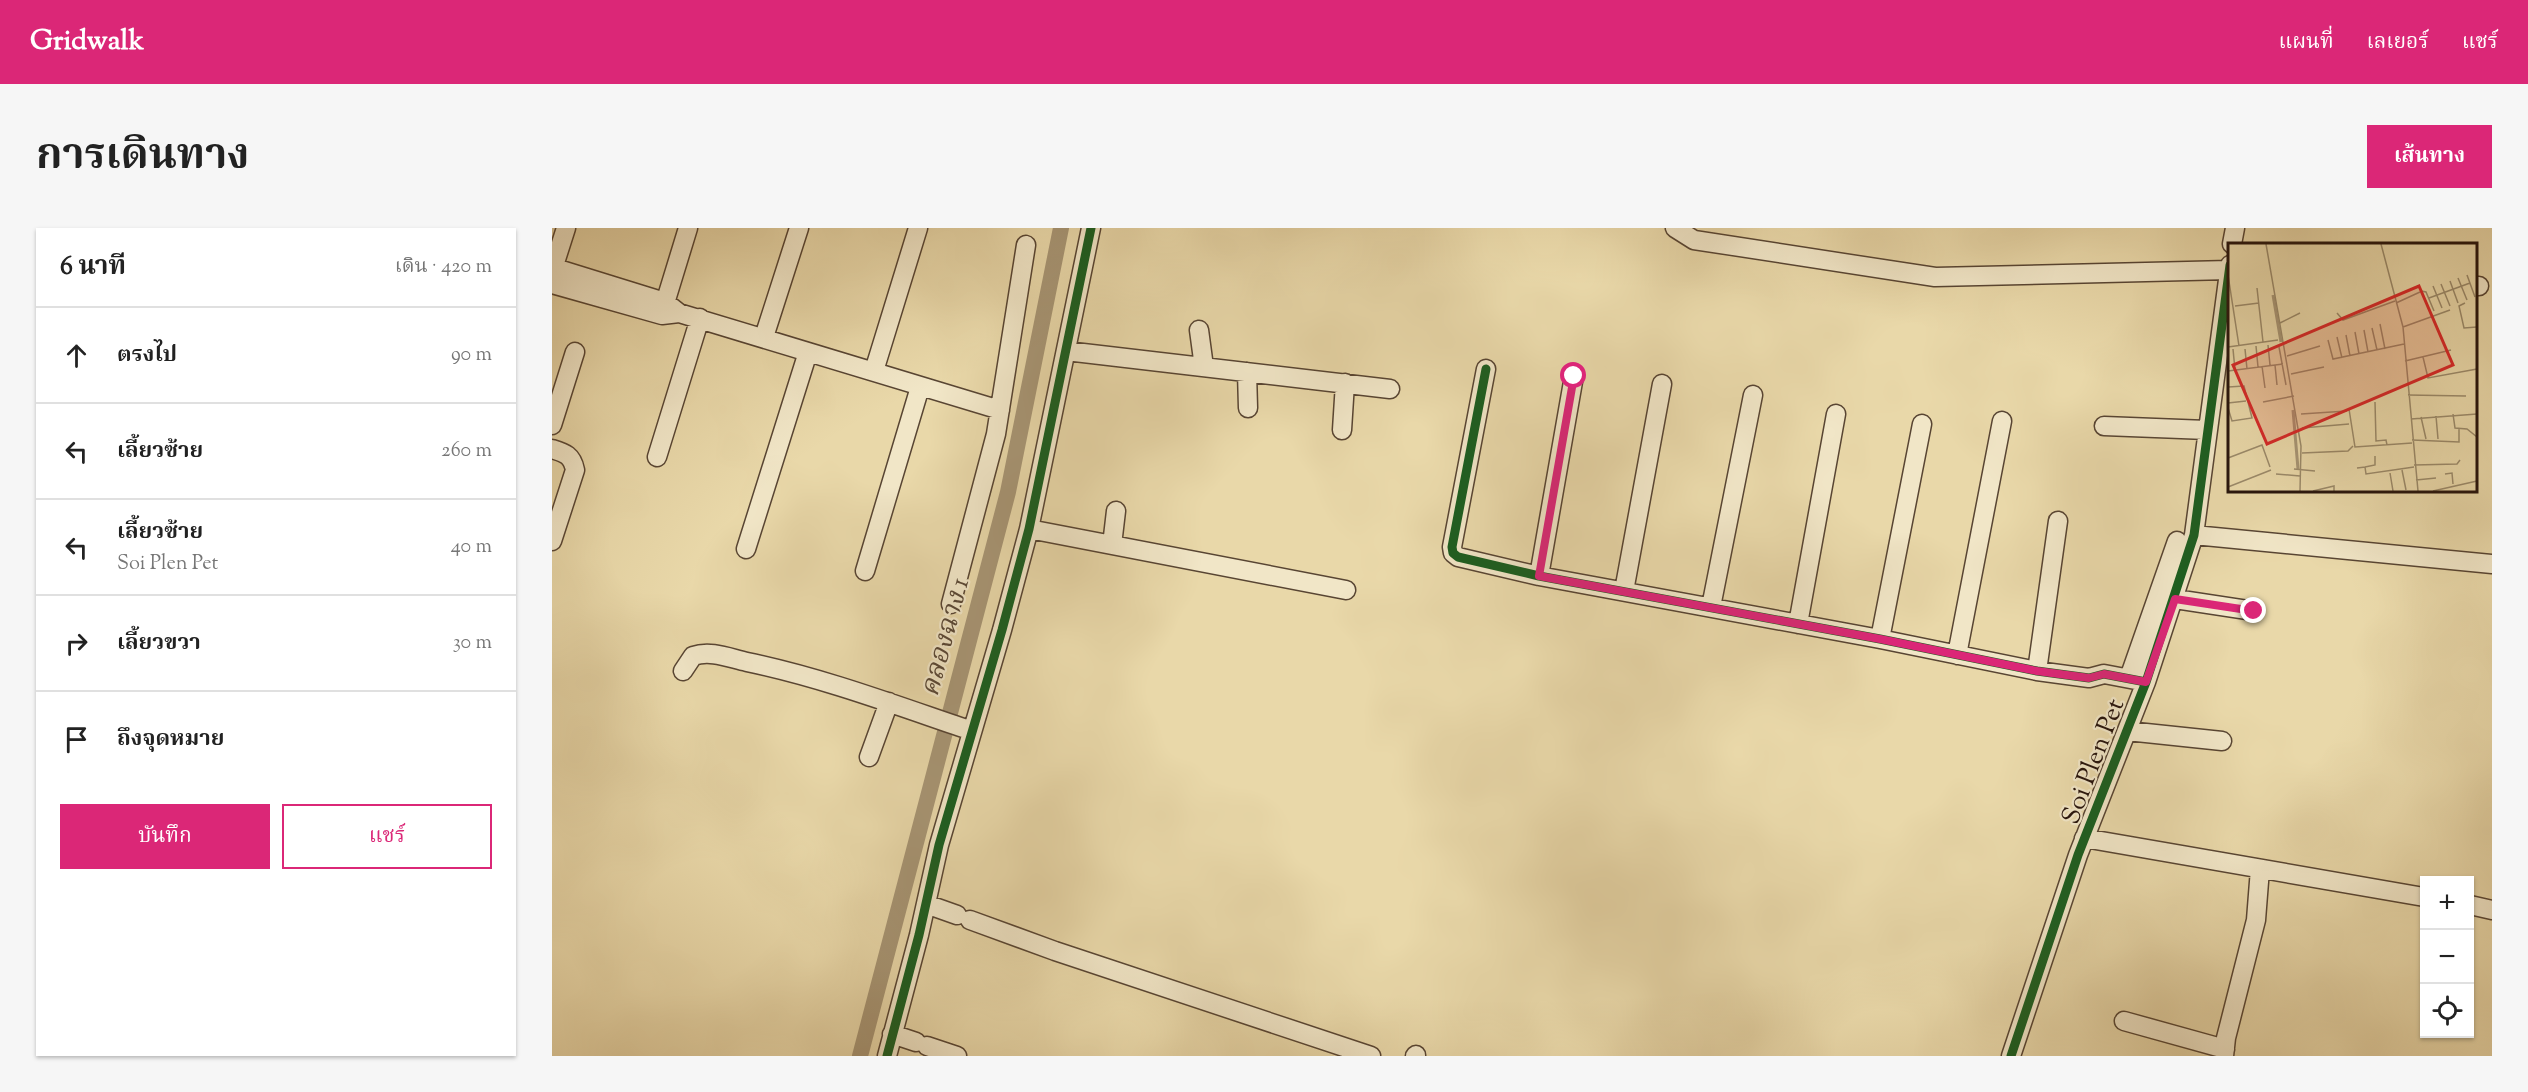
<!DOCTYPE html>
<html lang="th">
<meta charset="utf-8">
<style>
:root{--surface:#fff;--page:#f6f6f6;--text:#222;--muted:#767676;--line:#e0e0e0;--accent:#db2777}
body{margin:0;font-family:"Sorts Mill Goudy","Noto Serif Thai",serif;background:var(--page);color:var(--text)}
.controls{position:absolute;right:18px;bottom:18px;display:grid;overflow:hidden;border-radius:0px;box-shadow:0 2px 4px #0004}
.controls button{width:54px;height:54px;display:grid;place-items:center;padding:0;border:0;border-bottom:2px solid var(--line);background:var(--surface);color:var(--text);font:30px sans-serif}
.stop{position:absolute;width:18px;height:18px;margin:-14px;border:4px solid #db2777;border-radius:50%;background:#fff}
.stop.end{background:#db2777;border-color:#fff;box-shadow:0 2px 6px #0008}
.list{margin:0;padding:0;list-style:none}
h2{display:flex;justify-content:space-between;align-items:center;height:78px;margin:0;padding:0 24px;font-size:26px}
h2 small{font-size:20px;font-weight:400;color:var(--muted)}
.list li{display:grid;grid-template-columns:39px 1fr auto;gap:18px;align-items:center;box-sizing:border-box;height:96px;padding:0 24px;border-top:2px solid var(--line)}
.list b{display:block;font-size:22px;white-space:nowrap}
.list p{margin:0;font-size:20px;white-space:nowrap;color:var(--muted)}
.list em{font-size:20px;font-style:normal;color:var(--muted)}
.actions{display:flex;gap:12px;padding:18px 24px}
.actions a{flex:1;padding:14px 0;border:2px solid var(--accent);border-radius:0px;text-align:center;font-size:21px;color:var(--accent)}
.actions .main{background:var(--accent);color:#fff}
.icon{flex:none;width:33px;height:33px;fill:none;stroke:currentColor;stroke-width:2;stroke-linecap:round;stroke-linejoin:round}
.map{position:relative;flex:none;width:1940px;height:828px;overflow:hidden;border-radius:0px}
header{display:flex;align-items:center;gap:36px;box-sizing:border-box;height:84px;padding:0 30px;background:var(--accent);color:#fff}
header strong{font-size:28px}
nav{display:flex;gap:33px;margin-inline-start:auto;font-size:21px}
.intro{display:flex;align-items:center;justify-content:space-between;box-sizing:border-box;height:144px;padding:0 36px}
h1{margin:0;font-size:42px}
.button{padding:15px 27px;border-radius:0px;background:var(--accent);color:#fff;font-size:21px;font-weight:700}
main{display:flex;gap:36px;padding:0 36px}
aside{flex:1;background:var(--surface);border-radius:0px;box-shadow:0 2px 4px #0004}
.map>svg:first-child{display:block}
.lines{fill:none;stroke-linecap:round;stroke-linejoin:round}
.canal{stroke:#a79574;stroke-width:16}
.minor-casing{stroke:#584533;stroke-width:21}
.minor{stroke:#f1e6c7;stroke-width:18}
.cycleway-casing{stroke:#f1e6c7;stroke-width:13}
.cycleway{stroke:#1b5e20;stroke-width:9}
.route{stroke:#db2777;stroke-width:8}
.labels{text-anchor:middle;stroke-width:4.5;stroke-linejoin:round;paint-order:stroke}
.street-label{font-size:26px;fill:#27140c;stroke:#f1e6c7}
.water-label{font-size:27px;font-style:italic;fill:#5a4836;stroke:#f1e6c7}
.inset-river{fill:none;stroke:#a79574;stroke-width:3}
.inset-road{fill:none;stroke:#9b8a6a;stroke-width:1.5}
.view{fill:#d62828;fill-opacity:0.15;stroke:#d62828;stroke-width:3}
.inset-edge{fill:none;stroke:#27140c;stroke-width:3}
</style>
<header>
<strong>Gridwalk</strong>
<nav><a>แผนที่</a><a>เลเยอร์</a><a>แชร์</a></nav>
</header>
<div class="intro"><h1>การเดินทาง</h1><a class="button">เส้นทาง</a></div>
<main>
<aside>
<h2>6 นาที<small>เดิน · 420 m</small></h2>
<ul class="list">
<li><svg class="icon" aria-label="ahead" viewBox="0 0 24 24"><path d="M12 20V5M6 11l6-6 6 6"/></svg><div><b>ตรงไป</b></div><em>90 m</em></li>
<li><svg class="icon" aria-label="left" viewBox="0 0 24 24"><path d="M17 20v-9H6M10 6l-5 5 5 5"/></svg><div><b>เลี้ยวซ้าย</b></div><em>260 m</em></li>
<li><svg class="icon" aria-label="left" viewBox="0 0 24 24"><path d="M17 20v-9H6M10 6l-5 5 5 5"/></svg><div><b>เลี้ยวซ้าย</b><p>Soi Plen Pet</p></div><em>40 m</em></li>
<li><svg class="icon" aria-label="right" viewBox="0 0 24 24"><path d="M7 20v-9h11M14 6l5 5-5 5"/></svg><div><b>เลี้ยวขวา</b></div><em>30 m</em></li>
<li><svg class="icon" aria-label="arrive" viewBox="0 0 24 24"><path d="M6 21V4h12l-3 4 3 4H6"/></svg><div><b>ถึงจุดหมาย</b></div></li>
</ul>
<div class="actions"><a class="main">บันทึก</a><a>แชร์</a></div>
</aside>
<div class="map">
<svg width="1940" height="828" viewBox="0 0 1940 828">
<rect width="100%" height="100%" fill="#e9d8a9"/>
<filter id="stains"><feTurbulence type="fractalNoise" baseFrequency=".00333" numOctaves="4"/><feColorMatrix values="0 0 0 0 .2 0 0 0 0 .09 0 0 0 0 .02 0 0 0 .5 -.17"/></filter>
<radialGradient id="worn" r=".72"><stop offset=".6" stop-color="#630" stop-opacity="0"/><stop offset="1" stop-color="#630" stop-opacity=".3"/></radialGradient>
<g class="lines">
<path class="canal" d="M308,828l148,-564 53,-264"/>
<g class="minor-casing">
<path id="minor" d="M1123,0l19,12 241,37 294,-7
M1680,16l3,-16
M0,39l113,35 14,11 321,97
M0,44l14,-44
M0,56l110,31 17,-2
M1924,58h3
M110,85l26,-85
M647,102l5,37
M212,109l35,-109
M514,123l324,38
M934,141l-34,178 1,6 5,4 81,19 341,63 157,32 52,7 15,-4 42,8
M322,143l44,-143
M695,144l1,36
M0,197l23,-73
M1552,198l103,4
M790,202l3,-47
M0,221c13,4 20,6 23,21l-23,71
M105,229l43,-139
M477,301l317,61
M1642,307l298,29
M560,317l4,-34
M194,321l62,-197
M313,343l55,-184
M987,348l35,-200
M1072,363l38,-207
M1623,371l79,12
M399,376l45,-170 30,-189
M1159,379l42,-212
M1246,396l38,-210
M1328,411l42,-215
M1405,427l45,-234
M131,443l10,-15c18,-6 36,2 54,6 77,16 151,44 225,69
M1485,443l21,-150
M1577,450l48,-137
M1575,503l95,10
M317,529l20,-55
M1532,610l340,59
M374,676l31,11
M1918,677l22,5
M418,692l85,31 316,105
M1572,793l101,28
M340,806l24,8
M375,818l30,10
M335,828l32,-121 20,-90 63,-215 27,-101 62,-301
M863,828l1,-1
M1459,828l67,-201 68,-173 48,-147 36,-270
M1672,828l2,-18 30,-118 4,-51"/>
</g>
<use href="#minor" class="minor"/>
<g class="cycleway-casing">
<path id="cycleway" d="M934,141l-34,178 1,6 5,4 81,19 341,63 157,32 52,7 15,-4 42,8
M335,828l32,-121 20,-90 63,-215 27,-101 62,-301
M1459,828l67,-201 68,-173 48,-147 36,-270"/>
</g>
<use href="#cycleway" class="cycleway"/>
</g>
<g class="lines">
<path class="route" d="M1022,148l-35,200 341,63 157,32 52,7 15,-4 42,8 29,-83 79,12"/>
</g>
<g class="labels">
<g class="street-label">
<text transform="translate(1540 533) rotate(-69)" y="9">Soi Plen Pet</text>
</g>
<g class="water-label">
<text transform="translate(392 409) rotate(-75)" y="9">คลองฉาง 1</text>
</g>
</g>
<g transform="translate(1676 15)">
<rect width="249" height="249" fill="#e9d8a9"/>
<path class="inset-river" d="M45,52l8,47M65,167l5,59"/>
<path class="inset-road" d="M38,1l35,202 -1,45M153,1l22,83 15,164M0,32l11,71M239,32l8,22M230,35l9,22M222,38l8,22M213,41l9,22M205,43l9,22M29,45l6,54M193,48l5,1 8,19M201,55l41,-15M168,60l24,-11M237,60l-6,3 5,22 13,-1M7,63l24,-3M109,70l6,7 52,-19M52,80l20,-10M152,81l5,25M175,84l47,-17M144,85l5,22M136,87l4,22M127,89l4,22M118,92l4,21M109,94l5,21M100,97l5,19 71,-15M40,102l2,20M28,103l2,21M0,104l50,-7M51,104l7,38M5,106l2,21M17,106l2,20M59,113l33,-10M195,114l5,21 49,-9M177,118l46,-11M47,122l2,20M34,123l3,22M0,128l55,-7M63,131l33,-7M0,144l16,-1 8,32 -20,3 -4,-13M180,152l58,1M35,159l31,-6M147,159l1,39 10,-1 1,5M0,160l18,-2M121,166l6,38 57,-4M73,171l46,-3M225,171l2,14 12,1 10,8M208,173l2,23M193,174l5,22M183,176l66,-5M74,185l47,-4M184,197l47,2v-13M74,210l46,-2 5,-5M0,215l34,-13 8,22M186,222l43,-1 3,-4M137,224l10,-2v-9M129,225l8,-1 1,7 48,-7M66,226l21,2M174,227l4,20M162,230l3,18M48,231l24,2M217,231l7,-1 1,11M188,237l20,-2M0,244l43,-17M85,248l21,-5v5M205,248l44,-10"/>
<path class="view" d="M191,43l34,79 -186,79 -34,-79z"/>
<rect width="249" height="249" class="inset-edge"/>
</g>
<rect width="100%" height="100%" filter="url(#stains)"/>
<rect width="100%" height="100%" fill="url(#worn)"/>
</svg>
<div class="controls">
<button>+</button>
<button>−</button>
<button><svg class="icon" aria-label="locate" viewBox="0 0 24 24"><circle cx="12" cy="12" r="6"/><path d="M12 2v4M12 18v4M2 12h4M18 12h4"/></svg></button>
</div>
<div class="stop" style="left:1022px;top:148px"></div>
<div class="stop end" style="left:1702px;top:383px"></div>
</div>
</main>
